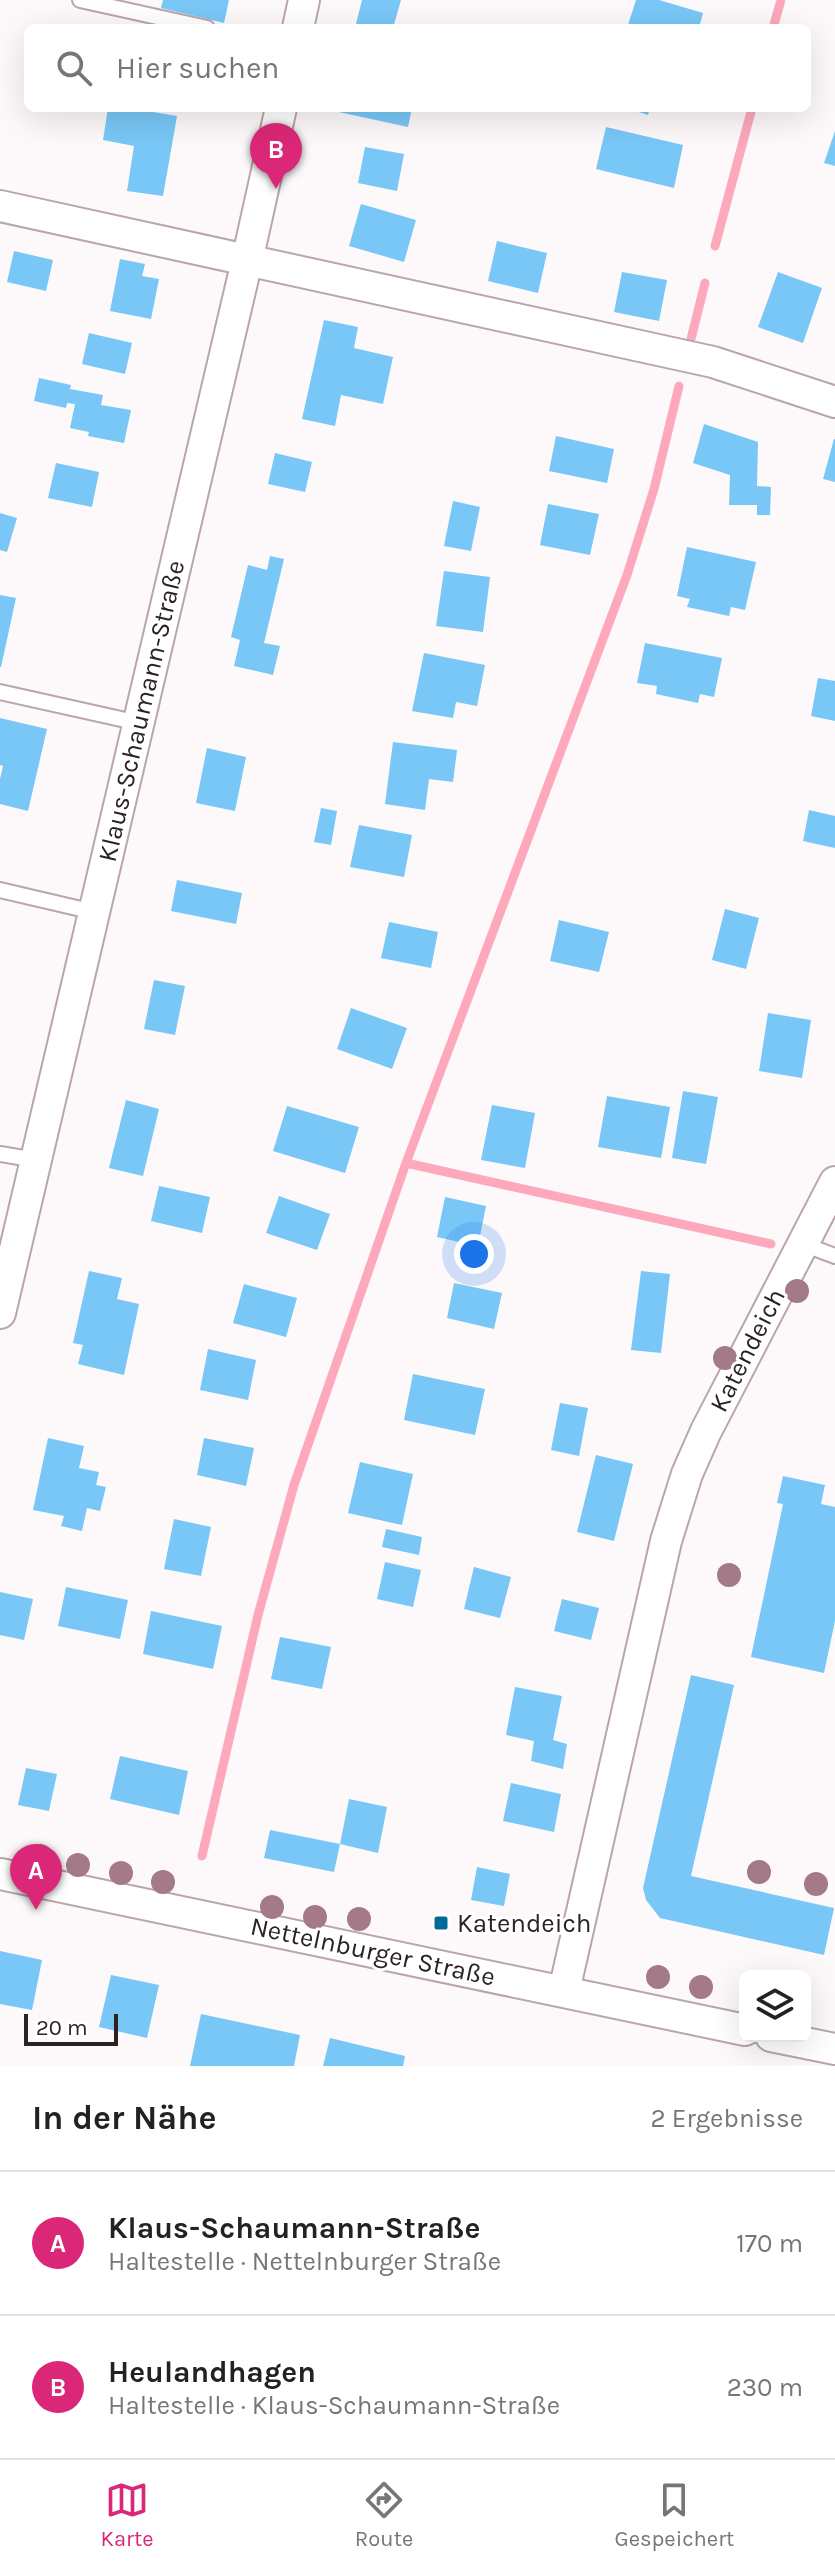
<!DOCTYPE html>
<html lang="de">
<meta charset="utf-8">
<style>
:root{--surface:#fff;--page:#f2f2f2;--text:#222;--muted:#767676;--line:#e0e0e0;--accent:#db2777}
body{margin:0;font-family:Karla,sans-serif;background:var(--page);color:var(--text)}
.controls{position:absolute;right:24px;bottom:24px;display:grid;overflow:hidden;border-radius:12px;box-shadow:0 8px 32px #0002}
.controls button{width:72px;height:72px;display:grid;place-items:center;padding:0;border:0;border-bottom:2px solid var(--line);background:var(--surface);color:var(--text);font:40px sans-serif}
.scale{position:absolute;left:24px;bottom:20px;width:94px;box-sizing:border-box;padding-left:8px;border:4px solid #2a2223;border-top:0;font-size:22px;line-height:28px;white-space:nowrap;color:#2a2223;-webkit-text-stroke:6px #fff;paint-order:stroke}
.you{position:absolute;left:474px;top:1254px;width:28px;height:28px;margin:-20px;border:6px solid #fff;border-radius:50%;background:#1a73e8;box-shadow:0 0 0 12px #1a73e833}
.badge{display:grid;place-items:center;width:52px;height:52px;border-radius:50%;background:var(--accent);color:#fff;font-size:26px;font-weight:700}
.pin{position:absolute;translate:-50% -66px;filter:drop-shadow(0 2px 4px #0008)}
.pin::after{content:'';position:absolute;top:42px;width:28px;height:24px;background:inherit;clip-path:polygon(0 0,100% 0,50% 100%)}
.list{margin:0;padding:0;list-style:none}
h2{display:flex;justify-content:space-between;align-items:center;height:104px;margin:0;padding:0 32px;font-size:34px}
h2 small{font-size:26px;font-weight:400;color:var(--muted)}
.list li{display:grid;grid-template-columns:52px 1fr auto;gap:24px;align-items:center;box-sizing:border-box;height:144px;padding:0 32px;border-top:2px solid var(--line)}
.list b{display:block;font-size:30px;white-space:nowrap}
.list p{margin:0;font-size:26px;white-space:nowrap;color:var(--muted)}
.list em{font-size:26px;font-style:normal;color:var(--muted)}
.icon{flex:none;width:44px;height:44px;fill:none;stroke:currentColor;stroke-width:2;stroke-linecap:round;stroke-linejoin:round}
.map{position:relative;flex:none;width:835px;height:2066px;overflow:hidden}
.search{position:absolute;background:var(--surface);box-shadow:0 8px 32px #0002;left:24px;right:24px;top:24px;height:88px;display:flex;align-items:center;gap:20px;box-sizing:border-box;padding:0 28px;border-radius:12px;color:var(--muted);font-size:30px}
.sheet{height:392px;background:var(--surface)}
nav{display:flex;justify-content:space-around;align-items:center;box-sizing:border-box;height:112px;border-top:2px solid var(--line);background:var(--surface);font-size:22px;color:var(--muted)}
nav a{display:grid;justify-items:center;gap:4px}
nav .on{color:var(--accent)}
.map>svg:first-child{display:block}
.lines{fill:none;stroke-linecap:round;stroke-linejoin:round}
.stream{stroke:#fda8bb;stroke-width:9}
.building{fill:#78c7f7}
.service-casing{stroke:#baa6a9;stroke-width:18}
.minor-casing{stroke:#baa6a9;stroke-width:34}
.service{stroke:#fff;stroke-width:14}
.minor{stroke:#fff;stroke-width:30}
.tree{fill:#a47a88}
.poi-dot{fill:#006b98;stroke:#fff;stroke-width:3}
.labels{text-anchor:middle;stroke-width:6;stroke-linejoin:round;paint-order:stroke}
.street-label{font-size:26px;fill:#2a2223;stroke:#fff}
.poi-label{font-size:26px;fill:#2a2223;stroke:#fff;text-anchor:start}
</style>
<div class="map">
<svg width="835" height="2066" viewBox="0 0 835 2066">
<rect width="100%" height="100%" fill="#fdf9fa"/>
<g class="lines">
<path class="stream" d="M773,28l8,-28
M715,246l37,-138
M691,339l14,-56
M406,1163l365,81
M202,1856l56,-241 36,-130 112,-322 221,-588 27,-86 25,-103"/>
</g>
<path class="building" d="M163,0h66l-5,23 -63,-15z
M362,0h39l-8,28h-24l-13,-4z
M636,0h23l44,13 -4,15h-61l-10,-3z
M108,108h21l48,8 -14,80 -36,-5 7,-45 -31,-6z
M335,108h77l-4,19 -74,-16z
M627,108h23l-2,7z
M606,127l77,18 -9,43 -78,-19z
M835,131v35l-11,-3z
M365,147l39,7 -7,37 -39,-8z
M361,204l55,16 -12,42 -55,-16z
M497,241l50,12 -9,40 -50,-12z
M14,251l39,9 -7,31 -39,-9z
M120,259l25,5 -3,12 17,3 -8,40 -41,-8z
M622,272l45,8 -8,41 -45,-9z
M778,272l44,16 -19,55 -45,-16z
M324,320l34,7 -4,21 39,9 -10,47 -42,-9 -6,31 -33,-7z
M89,333l43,10 -7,31 -43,-10z
M39,378l32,7 -1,4 33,6 -2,10 30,5 -7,33 -36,-7 1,-4 -19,-4 5,-24 -8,-1 -1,5 -32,-7z
M704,424l54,18 -1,44 14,1 -1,28h-13v-10h-28l1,-30 -37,-12z
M556,436l58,13 -7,34 -58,-12z
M834,439h1v43l-12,-3z
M275,453l37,9 -7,30 -37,-8z
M56,463l43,9 -7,35 -44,-9z
M453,501l27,6 -9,44 -27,-5z
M548,504l51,10 -9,41 -50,-10z
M0,513l17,5 -10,34 -7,-2z
M687,547l69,15 -11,48 -14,-3 -2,9 -42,-9 3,-8 -13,-3z
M270,556l14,3 -20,84 16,3 -7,29 -39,-9 6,-26 -9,-3 17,-72 19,5z
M444,571l46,6 -7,55 -47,-6z
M0,595l16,3 -15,69h-1z
M645,643l77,15 -8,39 -14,-3 -2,9 -42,-9 1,-8 -20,-3z
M424,653l61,12 -8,41 -21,-4 -3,16 -41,-7z
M818,678l17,3v40l-24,-5z
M0,718l47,11 -19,82 -28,-7v-25l3,-13 -3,-1z
M393,742l64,8 -4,32 -24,-3 -4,31 -40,-6z
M207,748l39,9 -11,54 -39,-8z
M321,808l16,3 -6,34 -17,-3z
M809,810l26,6v32l-32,-7z
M359,825l53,10 -8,42 -54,-10z
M177,880l65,13 -6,31 -65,-13z
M725,909l34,9 -13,51 -34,-9z
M559,920l50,12 -10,40 -49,-11z
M389,922l49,10 -7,36 -50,-10z
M154,980l31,6 -10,49 -31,-6z
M351,1008l56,20 -15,41 -55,-20z
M768,1013l43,7 -9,58 -43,-7z
M683,1091l35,6 -12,67 -34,-6z
M607,1096l63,11 -9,51 -63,-11z
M126,1100l33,9 -16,67 -34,-8z
M492,1105l43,8 -10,55 -44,-8z
M287,1106l72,21 -14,46 -72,-22z
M159,1186l51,11 -8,36 -51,-12z
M279,1196l51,18 -13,36 -51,-17z
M445,1197l41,9 -8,40 -41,-9z
M89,1271l33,7 -5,21 22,5 -15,71 -46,-11 5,-19 -10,-2z
M641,1271l29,3 -9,79 -30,-3z
M454,1283l48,10 -8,36 -47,-11z
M244,1284l53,14 -11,39 -53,-14z
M208,1349l48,11 -8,40 -48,-10z
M413,1374l72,15 -10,46 -71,-15z
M560,1403l28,5 -9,48 -28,-6z
M48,1438l36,8 -5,22 20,4 -3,13 10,2 -6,24 -13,-3 -5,23 -21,-5 3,-10 -31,-6z
M204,1438l50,10 -8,38 -49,-11z
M596,1455l37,9 -19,77 -37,-9z
M360,1462l53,12 -11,51 -54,-12z
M783,1476l42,9 -4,19 14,3v114l-11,52 -73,-16 32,-153 -6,-1z
M174,1519l37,8 -10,49 -37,-7z
M386,1529l36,8 -3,18 -37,-8z
M385,1562l36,8 -8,37 -36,-8z
M474,1567l37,10 -11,41 -36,-9z
M66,1587l62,13 -8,39 -62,-13z
M0,1592l33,7 -9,41 -24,-5z
M562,1599l37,9 -8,32 -37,-9z
M151,1611l71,15 -9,43 -70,-15z
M280,1637l51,10 -9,42 -51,-10z
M691,1675l43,10 -43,191 143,32 -10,47 -164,-37 -14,-18 -3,-12z
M515,1687l47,9 -9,44 14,4 -4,25 -32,-8 3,-20 -28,-6z
M120,1756l68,15 -9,44 -69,-16z
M26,1768l31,6 -8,37 -31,-6z
M511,1783l50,11 -7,38 -51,-11z
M349,1799l38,8 -9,46 -38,-9z
M270,1830l70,14 -6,28 -70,-14z
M477,1867l33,7 -6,32 -33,-6z
M0,1951l42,9 -10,50 -32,-6z
M111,1975l48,10 -12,53 -48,-11z
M201,2014l99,21 -6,31h-104z
M330,2038l75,18 -2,10h-80z"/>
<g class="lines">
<g class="service-casing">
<path id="service" d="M80,0l127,28
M0,692l139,31
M0,890l94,22
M0,1154l36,6
M803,1244l32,12"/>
</g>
<g class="minor-casing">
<path id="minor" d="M298,28l6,-28
M0,206l713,156 122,40
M0,1313l247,-1052 34,-153
M0,1874l745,156
M564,1991l102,-450 21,-67 19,-43 129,-249
M771,2036l64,13"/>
</g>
<use href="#service" class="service"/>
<use href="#minor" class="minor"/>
</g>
<g class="tree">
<circle cx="797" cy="1291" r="12"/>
<circle cx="725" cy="1358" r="12"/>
<circle cx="729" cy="1575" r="12"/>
<circle cx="40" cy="1856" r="12"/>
<circle cx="78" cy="1865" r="12"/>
<circle cx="759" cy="1872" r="12"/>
<circle cx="121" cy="1873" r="12"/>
<circle cx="163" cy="1882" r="12"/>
<circle cx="816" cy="1884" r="12"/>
<circle cx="272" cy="1907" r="12"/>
<circle cx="315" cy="1917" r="12"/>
<circle cx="359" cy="1919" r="12"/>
<circle cx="658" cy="1977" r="12"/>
<circle cx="701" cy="1987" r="12"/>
</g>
<rect class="poi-dot" x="433" y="1915" width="16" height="16" rx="4"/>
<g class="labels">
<g class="street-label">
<text transform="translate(141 711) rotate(-77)" y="9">Klaus-Schaumann-Straße</text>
<text transform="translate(747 1350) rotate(-63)" y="9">Katendeich</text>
<text transform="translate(373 1951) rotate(12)" y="9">Nettelnburger Straße</text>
</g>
<g class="poi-label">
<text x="457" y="1932">Katendeich</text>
</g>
</g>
</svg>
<div class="controls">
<button><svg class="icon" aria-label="layers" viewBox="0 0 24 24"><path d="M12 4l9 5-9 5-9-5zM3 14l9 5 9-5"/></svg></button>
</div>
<div class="scale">20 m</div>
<div class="you"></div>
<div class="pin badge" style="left:36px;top:1910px">A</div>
<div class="pin badge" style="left:276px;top:189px">B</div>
<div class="search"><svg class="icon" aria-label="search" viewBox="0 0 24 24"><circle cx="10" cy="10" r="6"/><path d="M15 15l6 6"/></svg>Hier suchen</div>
</div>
<section class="sheet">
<h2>In der Nähe<small>2 Ergebnisse</small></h2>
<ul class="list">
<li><span class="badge">A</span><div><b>Klaus-Schaumann-Straße</b><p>Haltestelle · Nettelnburger Straße</p></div><em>170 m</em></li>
<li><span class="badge">B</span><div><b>Heulandhagen</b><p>Haltestelle · Klaus-Schaumann-Straße</p></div><em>230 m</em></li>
</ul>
</section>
<nav>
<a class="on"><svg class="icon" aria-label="map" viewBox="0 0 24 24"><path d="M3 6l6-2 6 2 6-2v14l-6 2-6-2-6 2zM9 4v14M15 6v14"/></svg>Karte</a>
<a><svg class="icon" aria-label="directions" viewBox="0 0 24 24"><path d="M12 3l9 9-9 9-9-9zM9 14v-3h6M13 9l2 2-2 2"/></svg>Route</a>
<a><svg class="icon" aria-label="saved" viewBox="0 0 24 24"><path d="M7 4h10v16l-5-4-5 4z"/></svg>Gespeichert</a>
</nav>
